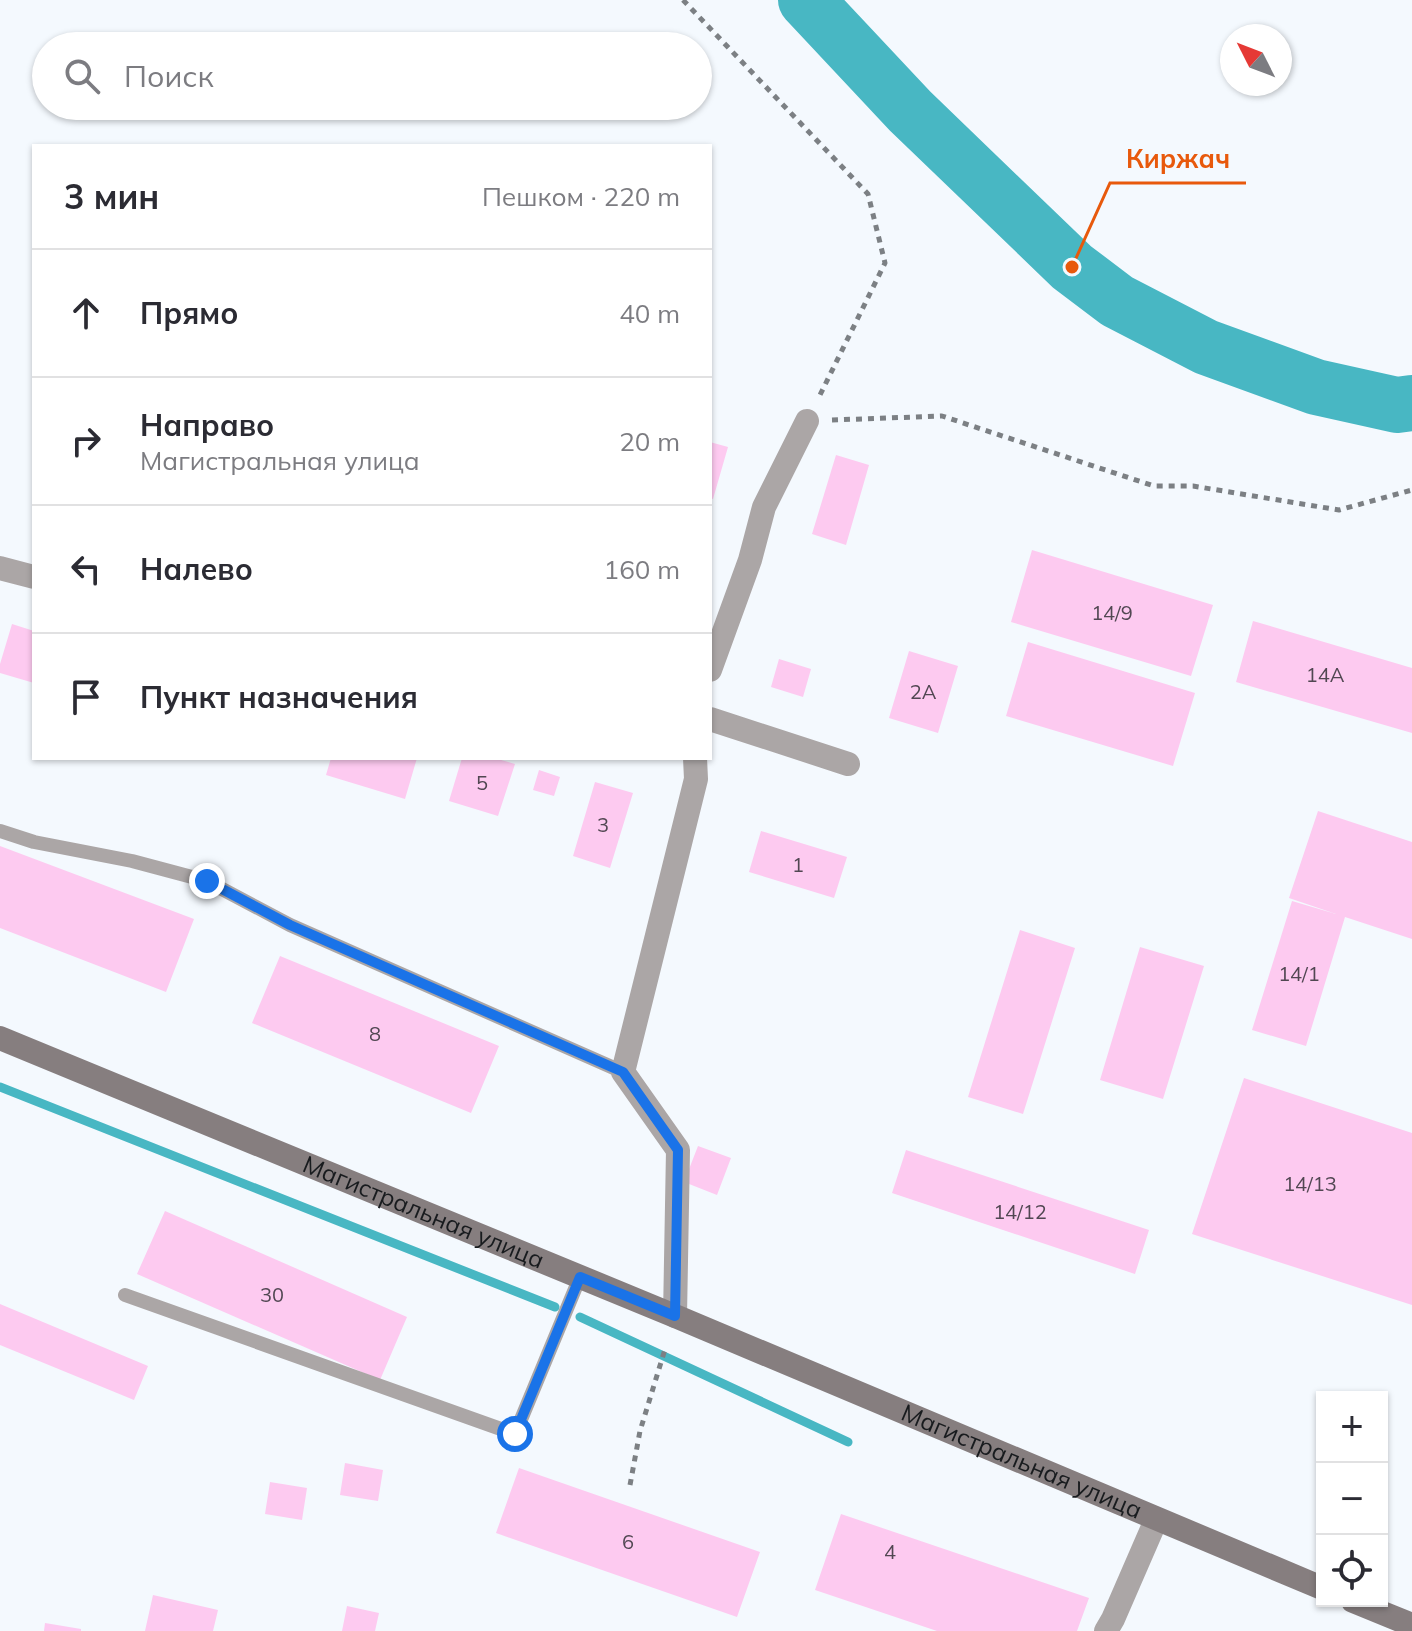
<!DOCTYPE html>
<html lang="ru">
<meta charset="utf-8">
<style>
:root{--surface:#fff;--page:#f2f2f3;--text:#2b2b33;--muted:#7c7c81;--line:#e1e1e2}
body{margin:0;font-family:Mulish,sans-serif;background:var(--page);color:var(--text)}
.controls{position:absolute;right:24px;bottom:24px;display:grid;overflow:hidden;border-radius:0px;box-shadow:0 2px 6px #0004}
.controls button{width:72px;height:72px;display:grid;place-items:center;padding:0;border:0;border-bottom:2px solid var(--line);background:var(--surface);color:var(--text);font:40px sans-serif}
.compass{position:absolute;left:1220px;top:24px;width:72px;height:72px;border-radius:50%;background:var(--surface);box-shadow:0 2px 6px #0004;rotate:312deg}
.stop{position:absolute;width:24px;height:24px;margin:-18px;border:6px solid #1a73e8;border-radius:50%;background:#fff}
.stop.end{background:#1a73e8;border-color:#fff;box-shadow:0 2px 8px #0008}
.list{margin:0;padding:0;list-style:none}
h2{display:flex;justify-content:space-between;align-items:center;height:104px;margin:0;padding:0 32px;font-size:34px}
h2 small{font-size:26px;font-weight:400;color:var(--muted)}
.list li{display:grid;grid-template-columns:52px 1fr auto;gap:24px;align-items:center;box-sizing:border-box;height:128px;padding:0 32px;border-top:2px solid var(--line)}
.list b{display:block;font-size:30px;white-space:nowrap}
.list p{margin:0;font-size:26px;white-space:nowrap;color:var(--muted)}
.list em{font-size:26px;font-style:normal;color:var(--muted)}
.icon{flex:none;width:44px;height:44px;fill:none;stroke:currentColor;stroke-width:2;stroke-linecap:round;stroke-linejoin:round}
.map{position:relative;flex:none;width:1412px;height:1631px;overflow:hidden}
.search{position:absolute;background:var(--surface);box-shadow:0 2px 6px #0004;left:32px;top:32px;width:680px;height:88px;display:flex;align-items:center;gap:20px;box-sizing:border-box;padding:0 28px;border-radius:44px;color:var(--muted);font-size:30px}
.panel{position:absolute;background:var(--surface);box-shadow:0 2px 6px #0004;left:32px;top:144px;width:680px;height:616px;border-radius:0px}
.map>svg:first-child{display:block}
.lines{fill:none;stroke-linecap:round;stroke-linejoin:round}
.stream{stroke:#48b7c3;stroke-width:9}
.river{stroke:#48b7c3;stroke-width:56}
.building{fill:#fdcaf0}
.path{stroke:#7c8084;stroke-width:5;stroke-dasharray:6 6;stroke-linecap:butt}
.lane{stroke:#aba6a6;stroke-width:14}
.street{stroke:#aba6a6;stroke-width:24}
.secondary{stroke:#867e7f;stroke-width:24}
.route{stroke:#1a73e8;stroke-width:10}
.labels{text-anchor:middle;stroke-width:8;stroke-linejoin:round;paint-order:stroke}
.number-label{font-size:20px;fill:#514752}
.street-label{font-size:24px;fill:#181b1e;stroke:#f4f9fe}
.leader{fill:none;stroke:#e8590c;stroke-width:3}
.callout-dot{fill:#e8590c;stroke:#f4f9fe;stroke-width:3}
.callout-label{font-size:26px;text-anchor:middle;font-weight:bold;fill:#e8590c;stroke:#f4f9fe;stroke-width:8;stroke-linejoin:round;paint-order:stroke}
</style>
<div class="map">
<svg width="1412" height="1631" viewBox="0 0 1412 1631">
<rect width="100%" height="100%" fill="#f4f9fe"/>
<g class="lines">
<path class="stream" d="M0,1087l555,220
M580,1317l268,125"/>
<path class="river" d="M806,0l104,111 162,156 45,34 89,46 110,40 81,18 15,-2"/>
</g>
<path class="building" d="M710,442l18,5 -15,52 -3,-1z
M836,455l33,10 -23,80 -34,-11z
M1032,550l181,55 -22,71 -180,-54z
M1253,621l159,47v65l-176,-51z
M12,624l22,7v52l-34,-10v-9z
M1028,642l167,51 -22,73 -167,-50z
M909,651l49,15 -20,67 -49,-15z
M779,659l32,10 -8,28 -32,-10z
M331,758h86l-12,41 -79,-24z
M462,758h32l21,6 -17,52 -49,-15z
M539,770l21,7 -6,19 -21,-6z
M595,782l38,11 -23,75 -37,-12z
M1318,811l94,31v97l-67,-22 -39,129 -54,-16 40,-129 44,13 -47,-16z
M761,831l86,26 -13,41 -85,-26z
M0,846l194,73 -28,73 -166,-64z
M1020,930l55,18 -52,166 -55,-17z
M1140,947l64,19 -41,133 -63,-19z
M280,956l219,90 -28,67 -219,-90z
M1244,1078l168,55v172l-220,-71z
M698,1146l33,12 -14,37 -33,-13z
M906,1150l243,80 -14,44 -243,-81z
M165,1211l242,106 -27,63 -243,-106z
M0,1304l148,62 -14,34 -134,-55z
M345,1463l38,7 -5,31 -38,-6z
M519,1468l241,84 -23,65 -241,-84z
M270,1482l37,6 -5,32 -37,-6z
M841,1514l248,84 -12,33h-140l-122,-41z
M153,1595l65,15 -5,21h-68z
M347,1606l32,7 -4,18h-33z
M45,1623l36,6v2h-37z"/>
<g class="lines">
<path class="path" d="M683,0l185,194 17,69 -67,136
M832,420l110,-4 212,70h39l146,24 73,-20
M630,1485l10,-54 26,-85"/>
<path class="lane" d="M0,831l34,11 98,19 75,20 83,44 333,147
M125,1295l390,139 65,-157"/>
<path class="street" d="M0,568l34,9
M710,670l40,-110 14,-53 43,-86
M710,719l138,45
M675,1316l3,-166 -55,-78 73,-293 -1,-21
M1106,1631l7,-12 43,-99"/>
<g class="secondary">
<path id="s1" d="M0,1038l675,278 647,272"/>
<path d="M1353,1601l59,24"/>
</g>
</g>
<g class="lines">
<path class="route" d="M207,881l83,44 333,147 55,78 -3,166 -95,-39 -65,157"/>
</g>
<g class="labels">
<g class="number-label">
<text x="1112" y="620">14/9</text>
<text x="1325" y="682">14А</text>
<text x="923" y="699">2А</text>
<text x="482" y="790">5</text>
<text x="603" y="832">3</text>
<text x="798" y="872">1</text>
<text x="1299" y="981">14/1</text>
<text x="375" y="1041">8</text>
<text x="1310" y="1191">14/13</text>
<text x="1020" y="1219">14/12</text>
<text x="272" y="1302">30</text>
<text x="628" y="1549">6</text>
<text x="890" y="1559">4</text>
</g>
<g class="street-label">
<text dy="8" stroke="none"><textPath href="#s1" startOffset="458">Магистральная улица</textPath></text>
<text dy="8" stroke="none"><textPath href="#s1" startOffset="1106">Магистральная улица</textPath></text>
</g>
</g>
<path class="leader" d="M1072 267L1110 183H1246"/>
<circle class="callout-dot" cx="1072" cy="267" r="8"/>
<g class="callout-label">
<text x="1178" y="168">Киржач</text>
</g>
</svg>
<div class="controls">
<button>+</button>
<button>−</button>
<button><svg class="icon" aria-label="locate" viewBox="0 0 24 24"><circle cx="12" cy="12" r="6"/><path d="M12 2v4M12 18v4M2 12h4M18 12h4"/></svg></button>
</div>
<svg class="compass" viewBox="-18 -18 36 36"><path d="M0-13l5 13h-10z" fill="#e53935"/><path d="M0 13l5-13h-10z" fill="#7c7c81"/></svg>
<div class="stop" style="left:515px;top:1434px"></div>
<div class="stop end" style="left:207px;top:881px"></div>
<div class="search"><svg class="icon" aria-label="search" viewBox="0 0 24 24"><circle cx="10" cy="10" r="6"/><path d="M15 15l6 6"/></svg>Поиск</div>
<section class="panel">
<h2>3 мин<small>Пешком · 220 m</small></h2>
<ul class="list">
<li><svg class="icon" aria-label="ahead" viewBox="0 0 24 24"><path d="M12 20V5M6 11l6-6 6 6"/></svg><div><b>Прямо</b></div><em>40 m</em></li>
<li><svg class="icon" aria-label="right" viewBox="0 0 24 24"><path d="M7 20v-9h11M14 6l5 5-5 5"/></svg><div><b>Направо</b><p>Магистральная улица</p></div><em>20 m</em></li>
<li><svg class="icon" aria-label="left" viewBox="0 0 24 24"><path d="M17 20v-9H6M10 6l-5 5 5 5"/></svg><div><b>Налево</b></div><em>160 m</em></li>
<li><svg class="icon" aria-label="arrive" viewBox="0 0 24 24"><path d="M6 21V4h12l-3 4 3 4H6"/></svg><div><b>Пункт назначения</b></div></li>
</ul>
</section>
</div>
